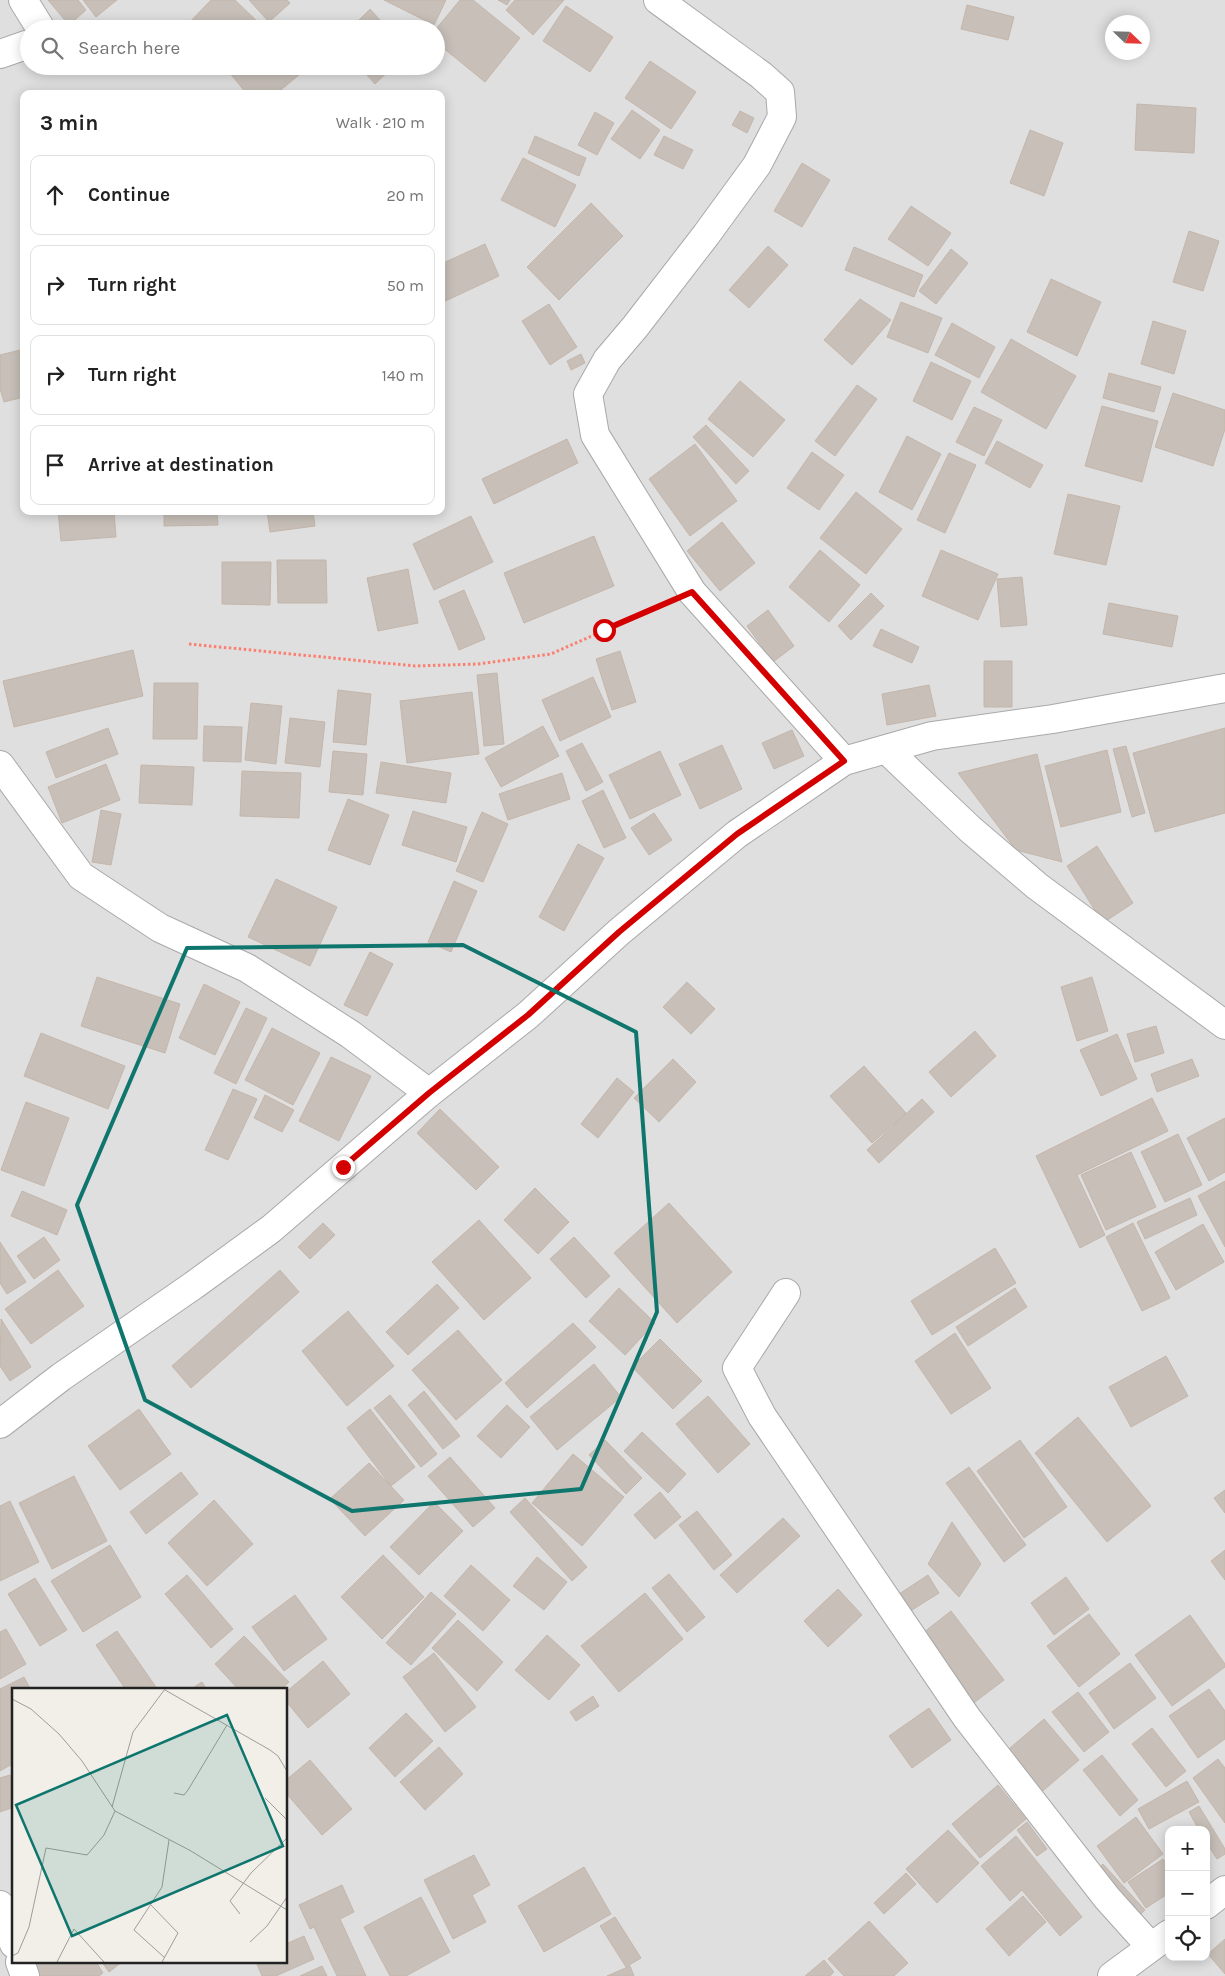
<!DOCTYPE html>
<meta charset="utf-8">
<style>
:root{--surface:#fff;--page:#f2f2f2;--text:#222;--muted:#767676;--line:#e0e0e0}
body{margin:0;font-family:Karla,sans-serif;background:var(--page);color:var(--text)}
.controls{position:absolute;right:15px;bottom:15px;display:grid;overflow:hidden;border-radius:10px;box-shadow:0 2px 12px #0003}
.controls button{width:45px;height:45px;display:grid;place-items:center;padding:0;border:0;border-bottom:1px solid var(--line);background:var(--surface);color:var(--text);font:25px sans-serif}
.compass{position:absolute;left:1105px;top:15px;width:45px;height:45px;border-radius:50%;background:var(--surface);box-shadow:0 2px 12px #0003;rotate:113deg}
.stop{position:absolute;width:15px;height:15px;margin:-11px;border:4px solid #d40000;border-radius:50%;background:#fff}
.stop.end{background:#d40000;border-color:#fff;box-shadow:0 1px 5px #0008}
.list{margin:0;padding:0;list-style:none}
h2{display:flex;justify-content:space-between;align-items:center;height:65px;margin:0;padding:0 20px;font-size:21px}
h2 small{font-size:16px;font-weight:400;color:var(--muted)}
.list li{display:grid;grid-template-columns:32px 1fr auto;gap:15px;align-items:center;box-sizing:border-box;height:80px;margin:0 10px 10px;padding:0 10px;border:1px solid var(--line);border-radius:10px}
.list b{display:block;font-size:19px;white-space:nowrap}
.list em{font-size:16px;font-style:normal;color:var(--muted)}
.icon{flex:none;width:28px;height:28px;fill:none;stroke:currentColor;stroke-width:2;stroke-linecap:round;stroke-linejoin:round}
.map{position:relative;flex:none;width:1225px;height:1976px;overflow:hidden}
.search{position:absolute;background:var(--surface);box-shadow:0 2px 12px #0003;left:20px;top:20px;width:425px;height:55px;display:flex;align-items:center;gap:12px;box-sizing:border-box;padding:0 18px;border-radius:28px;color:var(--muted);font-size:19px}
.panel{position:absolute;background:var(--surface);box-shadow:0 2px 12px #0003;left:20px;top:90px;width:425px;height:425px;border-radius:10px}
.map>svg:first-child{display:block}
.residential{fill:#e0dfdf;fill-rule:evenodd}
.building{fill:#c7bfb8;stroke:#c4b6ab}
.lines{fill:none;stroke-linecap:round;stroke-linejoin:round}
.minor-casing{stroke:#a9a9a9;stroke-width:30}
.path{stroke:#fa8072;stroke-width:3;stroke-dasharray:2.5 2.5;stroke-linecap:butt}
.minor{stroke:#fff;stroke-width:28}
.route{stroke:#d40000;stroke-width:6}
.marked{fill:none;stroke:#0f766e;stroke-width:4;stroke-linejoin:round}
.inset-road{fill:none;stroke:#9f9d99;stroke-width:1}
.view{fill:#0f766e;fill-opacity:0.15;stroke:#0f766e;stroke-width:2.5}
.inset-edge{fill:none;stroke:#222;stroke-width:2.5}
</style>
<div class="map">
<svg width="1225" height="1976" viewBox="0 0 1225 1976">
<rect width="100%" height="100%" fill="#f2efe9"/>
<path class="residential" d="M0,0h1225v1976h-1225zM1112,22h30v30h-30zM29,29h407v37h-407zM24,94h417v417h-417zM14,1690h272v272h-272zM1169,1830h37v127h-37z"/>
<path class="building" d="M48,0h30l8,10 -17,15z
M83,0h34l-21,17z
M211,0h24l28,27 -75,2 -2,-3z
M249,0h38l3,3 -21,19z
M384,0h62l-12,25z
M460,0h13l47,38 -35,44 -49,-40v-13z
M498,0h12l-3,5z
M515,0h49l-31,35 -27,-25z
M967,5l47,12 -6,23 -47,-11z
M566,6l47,31 -23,35 -47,-31z
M370,9l18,20h-38z
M650,61l46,31 -25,37 -46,-31z
M236,66h58l6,8 -24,20h-29l-18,-22z
M359,66h35l-19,18z
M1137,104l59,4 -2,45 -59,-3z
M632,110l28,20 -20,29 -29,-20z
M740,111l14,7 -7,15 -15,-8z
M595,112l19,11 -17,32 -19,-10z
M1030,130l33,13 -19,53 -34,-13z
M535,136l51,22 -7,18 -51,-23z
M664,136l29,14 -10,19 -29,-14z
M523,158l53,27 -21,42 -54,-27z
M802,163l28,17 -28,47 -28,-16z
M591,203l32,33 -64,64 -32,-33z
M911,206l40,27 -23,33 -40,-27z
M1189,231l30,10 -16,50 -30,-9z
M485,244l14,32 -58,27v-39z
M768,246l20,19 -39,43 -20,-18z
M854,247l69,28 -9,22 -69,-27z
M951,249l17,14 -32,41 -17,-13z
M1051,279l50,23 -24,54 -50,-24z
M860,299l31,21 -39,45 -28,-25z
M901,302l41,16 -14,35 -41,-16z
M549,304l28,43 -27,18 -28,-44z
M1153,321l33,10 -12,43 -33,-10z
M952,323l43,24 -16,31 -44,-23z
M1011,339l65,37 -30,53 -65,-37z
M24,349v48l-20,5 -4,-13v-34z
M581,354l4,9 -14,7 -4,-9z
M931,362l40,19 -19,39 -39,-19z
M1109,373l52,14 -7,25 -51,-14z
M740,381l45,39 -32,37 -45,-38z
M857,385l20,14 -42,57 -20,-15z
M1173,393l52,17v19l-12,37 -58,-19z
M1102,406l56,15 -16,61 -57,-16z
M974,407l28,13 -18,36 -28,-14z
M706,425l43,46 -13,13 -43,-47z
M907,436l34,18 -29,56 -33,-18z
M567,439l11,24 -84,41 -12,-25z
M997,441l46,24 -13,23 -45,-25z
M695,444l42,57 -47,35 -41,-57z
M812,452l32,23 -25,35 -32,-22z
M949,453l27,12 -31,68 -28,-13z
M856,492l46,37 -36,45 -46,-36z
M1068,494l52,12 -14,59 -52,-11z
M58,511h56l2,26 -55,4z
M164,511h53l1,14 -54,1z
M267,511h46l2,15 -45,6z
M471,516l22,46 -59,28 -21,-46z
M722,522l33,41 -35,28 -33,-40z
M594,536l20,50 -90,37 -20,-50z
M820,550l40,35 -31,37 -40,-35z
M941,550l57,24 -20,46 -56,-24z
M277,560h49l1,43h-49z
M222,562h49l-1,43 -48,-1z
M408,569l10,54 -40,8 -11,-53z
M1022,577l5,48 -26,2 -4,-48z
M464,590l21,49 -26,11 -20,-49z
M871,593l13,13 -33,34 -13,-14z
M1109,603l69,13 -6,31 -69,-13z
M768,610l26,36 -21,16 -26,-36z
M881,629l38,18 -7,16 -39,-17z
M133,650l10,46 -129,31 -11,-46z
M620,651l16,51 -24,8 -16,-51z
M984,661h28v46h-28z
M497,673l7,71 -20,2 -7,-71z
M593,677l18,40 -51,24 -18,-41z
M154,683h44l-1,56h-44z
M929,685l7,31 -49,9 -5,-31z
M338,690l33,4 -5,51 -33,-3z
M472,692l7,62 -72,9 -7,-62z
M251,703l31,3 -6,58 -31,-4z
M290,718l35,4 -5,45 -35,-4z
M204,726l38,1 -1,35 -38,-1z
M543,726l16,30 -58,31 -16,-29z
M108,728l10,26 -62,24 -10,-26z
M1225,728v85l-70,19 -22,-79z
M792,730l12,26 -30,13 -12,-26z
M582,743l21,39 -17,9 -20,-40z
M722,745l20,44 -42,20 -21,-45z
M1126,746l19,67 -13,4 -19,-68z
M1107,750l14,62 -60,15 -16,-61z
M333,751l34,3 -4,41 -34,-3z
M660,751l21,44 -51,24 -21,-44z
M1037,754l25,108 -46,-12 -58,-77z
M381,762l70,11 -5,30 -70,-10z
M106,764l14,36 -58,23 -14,-36z
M141,765l53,2 -2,38 -53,-2z
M242,771l59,2 -2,45 -59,-2z
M562,773l8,26 -62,21 -9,-26z
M603,790l23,48 -22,10 -22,-47z
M348,799l41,16 -19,50 -42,-15z
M101,810l20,4 -10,51 -19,-3z
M413,811l54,16 -11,35 -54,-17z
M482,812l26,12 -25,58 -27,-11z
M654,813l18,27 -23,15 -18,-27z
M578,844l26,14 -40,73 -25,-14z
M1097,846l36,57 -30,20 -36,-57z
M276,879l61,28 -27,59 -62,-29z
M454,881l23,10 -26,61 -23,-10z
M370,952l23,12 -26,52 -23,-11z
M97,977l83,27 -15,49 -84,-27z
M1092,977l16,54 -31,10 -16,-54z
M687,982l28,27 -24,25 -28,-27z
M204,984l36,18 -25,53 -36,-17z
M246,1008l21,10 -31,66 -22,-11z
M1156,1026l8,27 -29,9 -8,-28z
M272,1028l48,25 -27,52 -48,-25z
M975,1031l21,25 -45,41 -22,-25z
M41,1033l84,33 -17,43 -84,-33z
M1117,1034l20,45 -36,17 -21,-46z
M331,1057l40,19 -32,65 -40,-20z
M673,1059l23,23 -37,40 -25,-24z
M1192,1059l7,17 -42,16 -6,-18z
M864,1066l42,47 -34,30 -42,-47z
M617,1078l17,14 -36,46 -17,-14z
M233,1089l24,10 -29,61 -23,-10z
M265,1095l29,15 -12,22 -28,-14z
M1152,1098l16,33 -91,44 28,60 -25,13 -44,-92z
M922,1099l12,13 -55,51 -12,-13z
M26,1102l43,16 -25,68 -43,-16z
M440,1109l59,58 -23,23 -59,-57z
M1225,1118v54l-16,9 -22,-43z
M1178,1134l24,51 -37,17 -24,-50z
M1131,1152l25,55 -50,23 -25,-55z
M1225,1181v66l-27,-51z
M535,1188l34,34 -31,32 -34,-34z
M22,1191l45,19 -10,25 -46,-19z
M1190,1198l7,17 -52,24 -8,-17z
M669,1203l63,69 -55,51 -63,-70z
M479,1220l52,58 -47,42 -52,-58z
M323,1223l12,12 -25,24 -12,-12z
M1133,1223l37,75 -28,13 -36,-74z
M1203,1224l21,38 -48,28 -21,-38z
M44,1237l16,23 -26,19 -17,-23z
M574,1237l36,39 -24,22 -36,-39z
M0,1242l26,40 -19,12 -7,-11z
M995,1248l21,35 -84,52 -21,-34z
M58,1270l26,36 -53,38 -26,-35z
M280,1270l19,22 -108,96 -19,-22z
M437,1284l22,24 -51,47 -22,-23z
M619,1288l36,35 -30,32 -36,-34z
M1015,1288l12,19 -59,39 -12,-19z
M348,1311l46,55 -47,40 -45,-55z
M1,1319l30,48 -21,14 -10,-15z
M573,1323l23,24 -69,61 -22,-25z
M458,1330l44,50 -46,40 -44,-50z
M955,1333l36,55 -40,26 -36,-53z
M660,1339l42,42 -29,28 -41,-42z
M1166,1356l22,40 -57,31 -22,-40z
M594,1364l27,33 -64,53 -27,-33z
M424,1391l36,45 -17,13 -35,-44z
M390,1395l47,59 -16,13 -47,-59z
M708,1396l42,48 -32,29 -42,-49z
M507,1405l23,22 -29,31 -24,-22z
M139,1409l32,45 -51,36 -32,-44z
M370,1409l45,58 -24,19 -44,-58z
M1078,1417l73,89 -44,36 -72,-89z
M642,1432l44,42 -18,19 -44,-42z
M605,1440l37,38 -16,16 -37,-39z
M1020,1440l47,67 -43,31 -47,-67z
M573,1454l51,43 -42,49 -50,-43z
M450,1457l45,51 -22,19 -45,-51z
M369,1463l35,37 -39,36 -35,-37z
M969,1467l57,78 -22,17 -58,-79z
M181,1472l17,22 -52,40 -16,-22z
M74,1476l33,65 -55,28 -33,-66z
M1225,1490v23l-11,-15z
M660,1492l21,25 -26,22 -21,-24z
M525,1498l62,69 -15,14 -62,-69z
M214,1500l39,44 -46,42 -39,-43z
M10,1501l29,61 -39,19v-75z
M434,1502l29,29 -44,44 -29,-28z
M697,1511l35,44 -18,15 -35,-45z
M783,1518l17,18 -63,57 -17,-18z
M952,1522l29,42 -22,33 -31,-33z
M110,1545l31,52 -58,35 -32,-51z
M1225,1550v30l-14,-19z
M383,1555l41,42 -42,42 -41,-42z
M537,1557l30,25 -23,28 -31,-24z
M471,1565l39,35 -27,31 -39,-35z
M669,1574l36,43 -18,15 -35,-44z
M187,1575l46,54 -22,19 -46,-54z
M928,1575l11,18 -35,22 -11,-17z
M1066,1577l23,32 -35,26 -23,-32z
M35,1578l32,52 -27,16 -32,-52z
M838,1589l24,26 -34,32 -24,-26z
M431,1592l25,22 -45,51 -25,-22z
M645,1593l38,46 -64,53 -38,-46z
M295,1595l32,44 -43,32 -32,-44z
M951,1611l53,69 -33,25 -52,-69z
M1089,1614l31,40 -41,33 -32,-41z
M1190,1615l35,49v3l-53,39 -37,-51z
M458,1620l45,42 -26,29 -45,-43z
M6,1629l20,35 -26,15v-47z
M117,1631l41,59h-32l-30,-45z
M547,1635l33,30 -31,35 -34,-30z
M244,1636l45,46 -8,8h-42l-24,-26z
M434,1653l42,54 -31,25 -42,-55z
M323,1661l27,33 -42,34 -22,-27v-9z
M1130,1663l26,35 -42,31 -25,-36z
M24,1677l7,13h-17v73l-14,8v-82z
M202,1682l5,8h-17z
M1209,1689l16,22v28l-27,19 -29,-42z
M1078,1692l31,40 -25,20 -32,-40z
M593,1696l6,10 -23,15 -6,-9z
M929,1708l22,32 -39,28 -23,-32z
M406,1713l27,28 -38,36 -26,-29z
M1044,1719l35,41 -41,35 -35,-41z
M1152,1728l34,43 -20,16 -34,-43z
M439,1747l24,27 -38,36 -25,-28z
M1102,1755l36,45 -18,16 -37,-46z
M1218,1759l7,9v55l-32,-45z
M310,1760l42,49 -30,26 -36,-42v-13z
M10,1775l4,10v22l-14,5v-34z
M1187,1781l12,21 -50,27 -11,-20z
M998,1785l28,34 -46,39 -28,-34z
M1199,1806l26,43v5l-8,5 -11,-17v-12h-7l-10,-18z
M1136,1817l27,37 -39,29 -27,-37z
M1027,1822l20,27 -10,7 -20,-26z
M948,1830l31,33 -42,40 -31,-34z
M1016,1836l66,81 -22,19 -38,-46 -12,11 -29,-35z
M474,1855l16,30 -18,10 14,27 -33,17 -29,-59z
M1163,1859l6,9v25l-23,15 -18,-26z
M1103,1864l42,46 -10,10 -42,-46z
M584,1867l27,47 -67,38 -26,-46z
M906,1873l10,11 -32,30 -10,-11z
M342,1885l12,27 -14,7 26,57h-29l-23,-49 -4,2 -11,-24z
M1023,1896l23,26 -37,34 -23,-27z
M421,1897l29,55 -44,24h-16l-26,-49z
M615,1917l26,41 -15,9 -26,-41z
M869,1921l39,42 -14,13h-50l-16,-17z
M304,1936l10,23 -38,17h-14l-6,-14h30v-18z
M1225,1939v35l-17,-20z
M824,1960l10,12 -4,4h-25z
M28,1962h68l7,11 -4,3h-62z
M102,1962h20l-13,10z
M322,1966l5,10h-27z
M630,1966l4,10h-27z"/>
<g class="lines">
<g class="minor-casing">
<path id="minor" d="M23,0l18,29
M658,0l103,75 19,17 2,25 -25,48 -51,70 -71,92 -28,33 -19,34 7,41 97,157 152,169
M0,54l29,-10
M887,750l83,79 67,57 188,139
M0,765l81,111 79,52 87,40 103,66 79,59
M786,1293l-49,75 25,48 205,302 140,180 44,49
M0,1424l61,-47 133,-92 77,-56 158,-136 99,-78 91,-83 118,-98 107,-73 88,-25 121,-17 172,-31
M0,1905l14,39
M1206,1905l19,-15
M20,1962l5,14
M1112,1976l57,-42"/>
</g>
<path class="path" d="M189,644l226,22 63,-2 73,-10 113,-50"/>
<use href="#minor" class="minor"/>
</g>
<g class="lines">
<path class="route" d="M343,1167l86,-74 99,-78 91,-83 118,-98 107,-73 -152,-169 -88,38"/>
</g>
<path class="marked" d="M463,945l173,87 21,280 -76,177 -229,22 -207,-111 -68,-195 110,-257z"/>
<g transform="translate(12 1688)">
<rect width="275" height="275" fill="#f2efe9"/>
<path class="inset-road" d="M153,2l105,60 8,6 9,15M0,11l19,10 28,25 23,27 33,50 76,40 96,59M162,105l10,2 4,-5 39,-65M253,110l22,22M100,119l21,-75 32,-43M139,217l27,28 -16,29M228,226l-10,-13 21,-28 36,-35M238,254l17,-16 20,-29M0,268l6,-3 11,-26 17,-79 41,7 17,-20 11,-24M153,270l-31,-28 28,-43 7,-47M45,274l17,-33 30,33"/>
<path class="view" d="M215,27l56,131 -211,90 -56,-131z"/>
<rect width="275" height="275" class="inset-edge"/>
</g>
</svg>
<div class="controls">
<button>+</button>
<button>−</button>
<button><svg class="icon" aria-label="locate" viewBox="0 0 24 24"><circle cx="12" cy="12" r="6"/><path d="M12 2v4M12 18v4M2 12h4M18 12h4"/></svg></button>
</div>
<svg class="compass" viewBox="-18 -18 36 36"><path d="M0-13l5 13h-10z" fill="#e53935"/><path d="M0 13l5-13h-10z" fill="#767676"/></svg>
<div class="stop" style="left:604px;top:630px"></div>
<div class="stop end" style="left:343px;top:1167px"></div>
<div class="search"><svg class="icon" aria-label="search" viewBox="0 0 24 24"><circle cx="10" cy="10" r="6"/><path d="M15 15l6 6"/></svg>Search here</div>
<section class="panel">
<h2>3 min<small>Walk · 210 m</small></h2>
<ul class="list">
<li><svg class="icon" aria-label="ahead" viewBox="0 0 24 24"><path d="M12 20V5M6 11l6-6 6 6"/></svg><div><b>Continue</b></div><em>20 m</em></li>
<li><svg class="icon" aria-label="right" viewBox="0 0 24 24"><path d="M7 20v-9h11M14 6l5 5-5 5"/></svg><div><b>Turn right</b></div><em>50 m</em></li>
<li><svg class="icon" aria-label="right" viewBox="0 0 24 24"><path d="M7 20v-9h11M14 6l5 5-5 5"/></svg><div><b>Turn right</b></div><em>140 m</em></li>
<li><svg class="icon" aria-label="arrive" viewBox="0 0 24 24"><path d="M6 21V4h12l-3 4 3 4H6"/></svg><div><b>Arrive at destination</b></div></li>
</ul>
</section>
</div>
